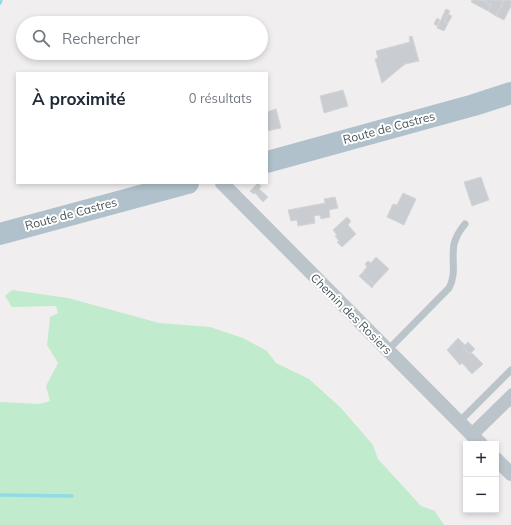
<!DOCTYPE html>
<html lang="fr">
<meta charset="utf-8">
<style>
:root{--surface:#fff;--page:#f2f2f3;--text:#1f2937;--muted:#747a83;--line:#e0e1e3}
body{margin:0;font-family:Mulish,sans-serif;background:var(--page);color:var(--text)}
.controls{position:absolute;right:12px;bottom:12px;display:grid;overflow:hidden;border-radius:0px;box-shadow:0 2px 6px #0003}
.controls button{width:36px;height:36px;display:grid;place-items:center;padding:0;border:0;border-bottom:1px solid var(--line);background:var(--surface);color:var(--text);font:20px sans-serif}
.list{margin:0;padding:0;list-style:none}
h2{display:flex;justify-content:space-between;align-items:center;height:52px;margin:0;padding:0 16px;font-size:17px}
h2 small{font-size:13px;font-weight:400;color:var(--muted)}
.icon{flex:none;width:22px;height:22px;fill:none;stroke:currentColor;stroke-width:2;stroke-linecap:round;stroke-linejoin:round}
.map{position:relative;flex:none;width:511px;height:525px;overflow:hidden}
.search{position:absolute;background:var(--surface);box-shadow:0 2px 6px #0003;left:16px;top:16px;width:252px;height:44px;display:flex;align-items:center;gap:10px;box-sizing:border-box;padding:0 14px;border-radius:22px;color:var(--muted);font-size:15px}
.panel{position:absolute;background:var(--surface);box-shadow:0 2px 6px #0003;left:16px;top:72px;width:252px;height:112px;border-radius:0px}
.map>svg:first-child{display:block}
.green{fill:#c0ebcc}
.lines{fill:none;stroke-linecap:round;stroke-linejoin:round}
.stream{stroke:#91dce4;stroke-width:3.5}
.building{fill:#c9ccd1;stroke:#d3d5d9}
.service{stroke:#bbc4ca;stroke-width:7}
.minor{stroke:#bbc4ca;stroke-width:14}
.primary{stroke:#b0c1cb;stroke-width:22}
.labels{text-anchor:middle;stroke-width:4;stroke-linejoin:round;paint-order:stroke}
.street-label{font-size:12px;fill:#48545a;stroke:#fff}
</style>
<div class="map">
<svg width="511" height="525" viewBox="0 0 511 525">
<rect width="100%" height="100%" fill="#f1eeef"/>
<path class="green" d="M12,290l56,8 91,25 51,4 33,11 24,13 9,12 33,16 32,29 32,37 5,14 43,47 14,5 9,14h-444v-123l40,2 10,-3 -4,-15 12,-23 -11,-18 3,-28 8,-4 -2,-7 -44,1 -7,-11z"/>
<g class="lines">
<path class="stream" d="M0,3l1,-3
M0,495l72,1"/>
</g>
<path class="building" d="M472,0h9l10,5 -3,6 -17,-9z
M481,0h23l-8,16 -8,-5 3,-6z
M504,0h7v6l-7,14 -8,-4z
M446,9l4,2 -6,11 4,1 -4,8 -7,-3z
M448,14l4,2 -4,7 -4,-1z
M437,18l3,2 -3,6 -3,-2z
M412,36l7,25 -14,3 -23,19 -7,-24 3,-1 -2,-7 34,-9 -1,-5z
M343,90l5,16 -24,7 -4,-17z
M276,109l5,19 -14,3v-19z
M481,177l8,23 -17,6 -8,-24z
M258,183l3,4 -2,2 9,8 -5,5 -8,-9 -2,1 -3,-3z
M403,193l13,6 -12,26 -17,-8 6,-13 4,1z
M335,197l3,11 -9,2 1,7 -9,2 -1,-4 -6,1 1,7 -17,3 -1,-6 -6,1 -3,-11 37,-7 -1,-4z
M347,217l4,4 -3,4 8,9 -14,13 -5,-5 2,-1 -4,-5 2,-1 -4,-5z
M376,257l13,12 -15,16 -12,-12 5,-6 -2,-3 3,-3 3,2z
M362,273l12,12 -2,3 -13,-12z
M458,338l7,7 -2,2 7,7 2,-1 11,11 -11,10 -10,-11 -2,2 -13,-15z
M468,342l7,7 -5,5 -7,-7z"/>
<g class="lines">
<path class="service" d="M387,351l62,-63c8,-14 2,-29 5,-44 2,-8 6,-14 11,-20
M459,422l52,-52
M469,433l42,-41
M474,437l37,-36"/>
<path class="minor" d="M222,183l259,261
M496,459l15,15"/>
<path class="primary" d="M267,162l207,-57 37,-12
M0,234l188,-51"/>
</g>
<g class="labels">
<g class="street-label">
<text transform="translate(389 128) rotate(-15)" y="4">Route de Castres</text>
<text transform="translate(71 214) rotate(-15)" y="4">Route de Castres</text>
<text transform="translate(351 314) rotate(45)" y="4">Chemin des Rosiers</text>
</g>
</g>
</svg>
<div class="controls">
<button>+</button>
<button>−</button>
</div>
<div class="search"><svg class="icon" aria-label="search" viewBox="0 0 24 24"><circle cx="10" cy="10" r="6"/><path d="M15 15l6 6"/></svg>Rechercher</div>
<section class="panel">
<h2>À proximité<small>0 résultats</small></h2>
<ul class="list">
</ul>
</section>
</div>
